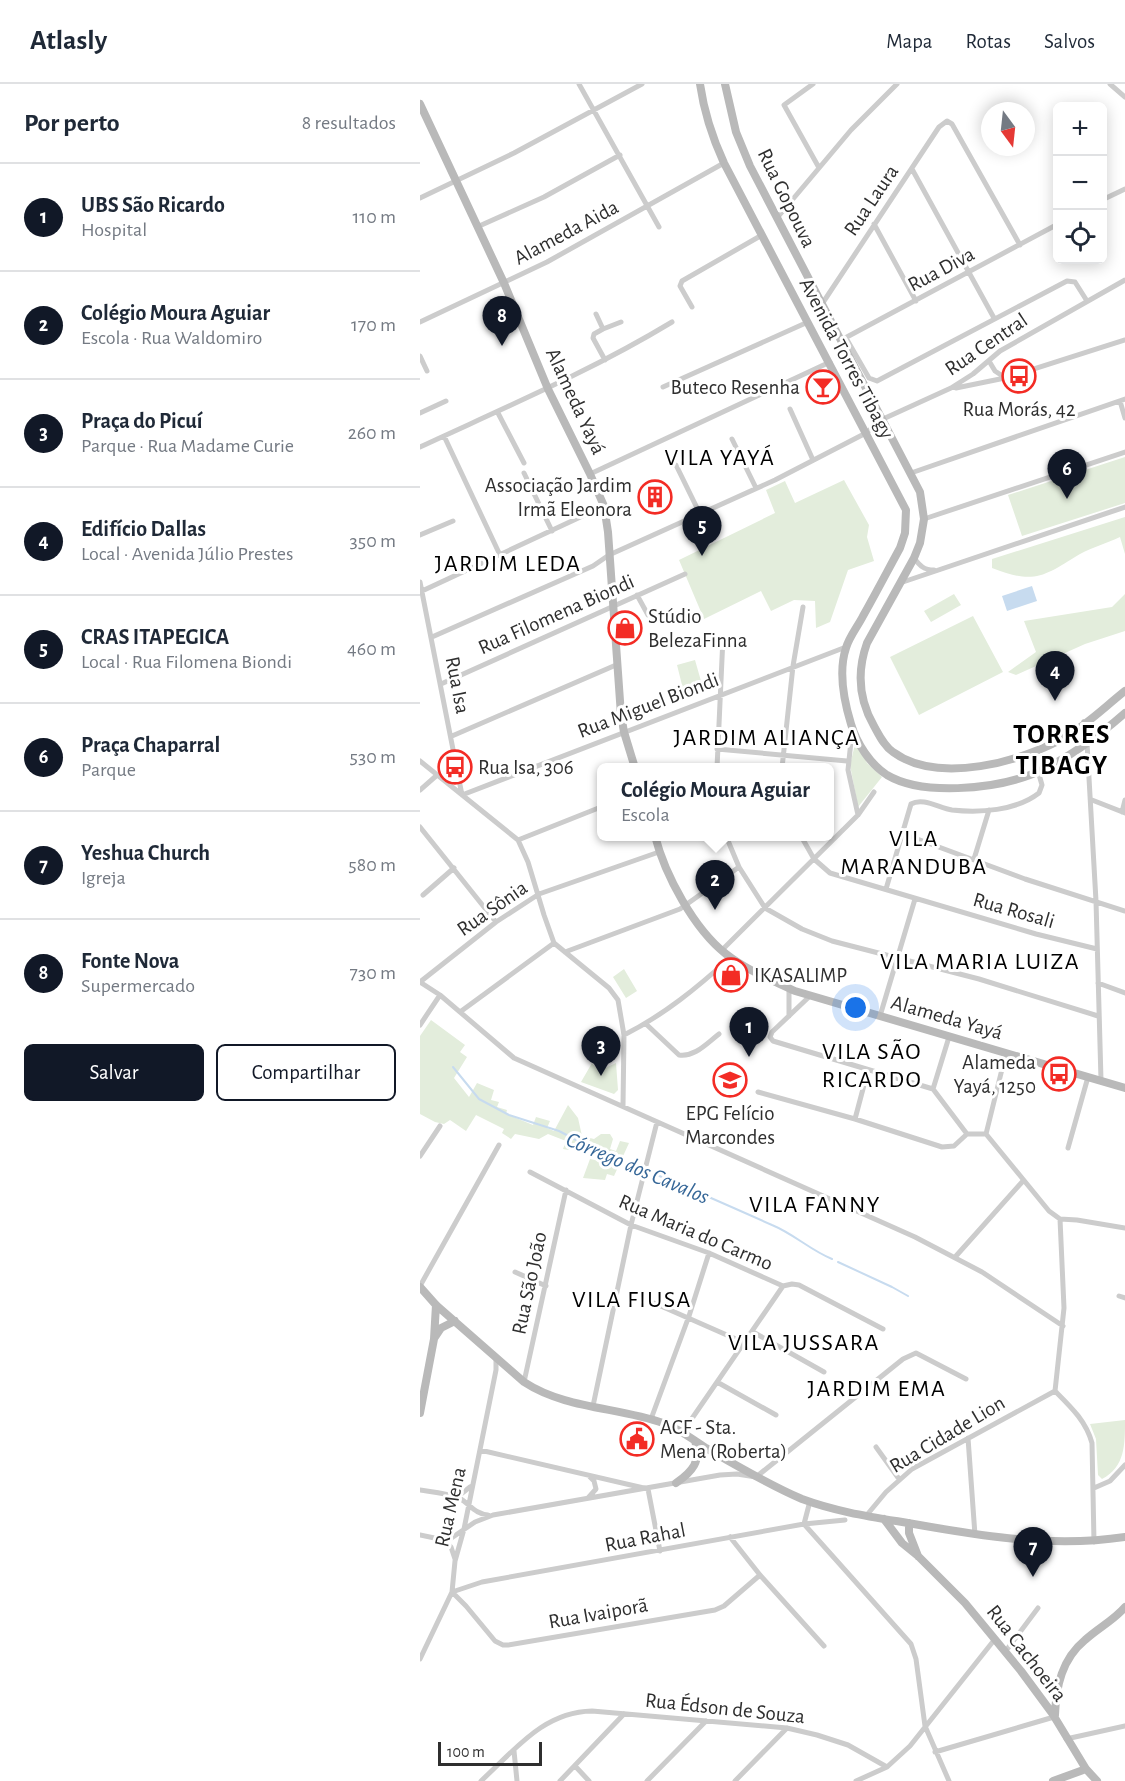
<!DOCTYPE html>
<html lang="pt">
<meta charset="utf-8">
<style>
:root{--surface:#fff;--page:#f2f2f3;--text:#1f2937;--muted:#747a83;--line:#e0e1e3;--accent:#111827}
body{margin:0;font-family:"Alegreya Sans",sans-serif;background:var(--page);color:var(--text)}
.controls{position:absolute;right:18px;top:18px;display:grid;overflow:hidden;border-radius:9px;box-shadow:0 3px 15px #0003}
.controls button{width:54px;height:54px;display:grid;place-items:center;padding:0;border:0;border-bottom:2px solid var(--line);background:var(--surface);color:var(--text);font:30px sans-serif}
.compass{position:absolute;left:561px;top:18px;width:54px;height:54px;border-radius:50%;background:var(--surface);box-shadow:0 3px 15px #0003;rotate:165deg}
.scale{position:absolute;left:18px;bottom:15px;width:104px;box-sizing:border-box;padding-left:6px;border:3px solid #2f2f2f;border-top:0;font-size:16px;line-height:21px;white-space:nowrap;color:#2f2f2f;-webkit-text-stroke:4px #fff;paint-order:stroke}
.you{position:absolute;left:436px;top:924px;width:21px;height:21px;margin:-15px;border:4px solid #fff;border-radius:50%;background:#1a73e8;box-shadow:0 0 0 9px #1a73e833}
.badge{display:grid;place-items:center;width:39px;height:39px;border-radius:50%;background:var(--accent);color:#fff;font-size:20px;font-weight:700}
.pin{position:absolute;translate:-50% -50px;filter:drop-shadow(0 2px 3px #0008)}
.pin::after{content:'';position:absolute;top:32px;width:21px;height:18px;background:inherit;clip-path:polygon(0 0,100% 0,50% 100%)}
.popup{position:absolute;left:177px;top:679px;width:237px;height:78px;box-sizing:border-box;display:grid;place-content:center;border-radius:9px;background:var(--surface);filter:drop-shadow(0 2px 4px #0005);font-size:20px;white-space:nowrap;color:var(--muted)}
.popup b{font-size:22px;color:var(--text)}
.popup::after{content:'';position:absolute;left:50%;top:100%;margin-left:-12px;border:12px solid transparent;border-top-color:var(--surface)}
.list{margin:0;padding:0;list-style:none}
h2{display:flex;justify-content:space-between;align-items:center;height:78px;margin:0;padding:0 24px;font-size:26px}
h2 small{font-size:20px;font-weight:400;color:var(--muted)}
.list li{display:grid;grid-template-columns:39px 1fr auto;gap:18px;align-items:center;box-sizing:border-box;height:108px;padding:0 24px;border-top:2px solid var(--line)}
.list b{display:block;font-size:22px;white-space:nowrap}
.list p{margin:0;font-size:20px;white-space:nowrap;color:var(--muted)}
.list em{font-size:20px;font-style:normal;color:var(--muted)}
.actions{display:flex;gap:12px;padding:18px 24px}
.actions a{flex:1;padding:14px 0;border:2px solid var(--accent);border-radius:9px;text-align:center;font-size:21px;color:var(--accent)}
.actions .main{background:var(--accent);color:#fff}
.icon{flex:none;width:33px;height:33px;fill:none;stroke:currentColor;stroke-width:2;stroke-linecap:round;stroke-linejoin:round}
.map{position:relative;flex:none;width:705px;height:1697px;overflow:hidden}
header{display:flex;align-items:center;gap:36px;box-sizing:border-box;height:84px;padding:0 30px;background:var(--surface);border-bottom:2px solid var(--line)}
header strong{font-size:28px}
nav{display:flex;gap:33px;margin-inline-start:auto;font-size:21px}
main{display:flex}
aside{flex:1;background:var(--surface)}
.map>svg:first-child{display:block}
.green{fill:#e3eddc}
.water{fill:#c7dbef}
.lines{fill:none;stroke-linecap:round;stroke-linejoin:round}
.stream{stroke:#c7dbef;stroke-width:2}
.street{stroke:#ccc;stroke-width:5}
.secondary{stroke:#b9b9b9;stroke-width:8}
.labels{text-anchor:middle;stroke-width:6;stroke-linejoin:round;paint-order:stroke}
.street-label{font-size:21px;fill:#2f2f2f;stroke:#fff}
.poi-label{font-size:21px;fill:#2f2f2f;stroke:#fff;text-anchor:start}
.water-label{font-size:22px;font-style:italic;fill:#366798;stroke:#fff}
.quarter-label{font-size:24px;letter-spacing:1.5px;fill:#000;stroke:#fff}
.district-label{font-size:27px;font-weight:bold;letter-spacing:1.5px;fill:#000;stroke:#fff}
</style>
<header>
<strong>Atlasly</strong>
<nav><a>Mapa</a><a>Rotas</a><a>Salvos</a></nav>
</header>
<main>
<aside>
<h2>Por perto<small>8 resultados</small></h2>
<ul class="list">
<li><span class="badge">1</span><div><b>UBS São Ricardo</b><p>Hospital</p></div><em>110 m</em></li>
<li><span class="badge">2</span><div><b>Colégio Moura Aguiar</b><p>Escola · Rua Waldomiro</p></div><em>170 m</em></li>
<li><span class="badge">3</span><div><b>Praça do Picuí</b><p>Parque · Rua Madame Curie</p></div><em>260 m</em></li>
<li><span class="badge">4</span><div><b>Edifício Dallas</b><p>Local · Avenida Júlio Prestes</p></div><em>350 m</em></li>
<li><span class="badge">5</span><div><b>CRAS ITAPEGICA</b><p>Local · Rua Filomena Biondi</p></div><em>460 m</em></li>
<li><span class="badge">6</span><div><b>Praça Chaparral</b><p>Parque</p></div><em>530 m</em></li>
<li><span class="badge">7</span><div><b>Yeshua Church</b><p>Igreja</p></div><em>580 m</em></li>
<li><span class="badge">8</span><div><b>Fonte Nova</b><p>Supermercado</p></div><em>730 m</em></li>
</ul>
<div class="actions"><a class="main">Salvar</a><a>Compartilhar</a></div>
</aside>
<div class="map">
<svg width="705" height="1697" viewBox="0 0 705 1697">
<rect width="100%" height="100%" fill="#fff"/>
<path class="green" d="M705,373v46l-103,33 -14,-41z
M424,396l25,45 -2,12 7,24 -26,9 -18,52 -14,6 -1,-27 -21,-1 -23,11 -10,-20 -57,28 -25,-59 96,-47 -9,-23 19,-9 10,22z
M705,433v37l-5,-17c-13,6 -27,10 -40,17 -36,22 -45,31 -88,14v-9z
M534,510l7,11 -30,17 -7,-11z
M705,510v37l-40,13 -69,31 -8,-3 28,-20 -12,-31 88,-14z
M553,532l30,56 -84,43 -29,-58z
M275,576l8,28 -19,5 -7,-28z
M436,656l11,23 15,14 -24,30 -8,-42z
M204,885l13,22 -11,7 -13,-21z
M11,936l34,25 -5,7 7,5 -13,21 15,19 8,-14 17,7 -3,10 8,2 -2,5 10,3 -1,4 27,11 3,-8 14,4 -3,7 7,3 14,-26 10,13 4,18 12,3 7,-5h9l3,5 -3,10 6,2 4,-10 9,2 -15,33 -7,-2 -2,6 -22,-2 7,-19 15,3 2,-4 -14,-6 -2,3 -7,-4v-3l-12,-4 -3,6 -6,-1 3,-8 -18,-7 -9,5 -24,-5 -4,5 -9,-6 2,-4 -28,-14 -10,16 -16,-11 -6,4 -9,-2 -15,-8v-78z
M172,979l7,8 17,-8 2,27 -4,4 -33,-12z
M705,1336c0,25 0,47 -23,59l-4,-4 -2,-36 -6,-15z"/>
<path class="water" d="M612,502l5,15 -30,10 -5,-15z"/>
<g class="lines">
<path class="stream" d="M33,983l26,32 30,16 50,16 21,11 26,9 12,12 14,6 25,6c39,16 77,33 115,50 22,9 38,25 60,34
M418,1178l54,25 16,9"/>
<path class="street" d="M159,0l80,143
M393,0l-29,21 34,61
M690,0l15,13
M492,85l82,149
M0,114l94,-45 128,-69
M682,116l23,-11
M357,134l74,-88 46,-46
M454,140l42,77
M57,143l67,-30 76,-42
M402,220l117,-177 8,-6 5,3 68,121
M272,223l-12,-21 2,-5 80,-46
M176,230l7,15 -9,5 -1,4 12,22
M0,238l127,-60 177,-99
M183,245l18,-7
M425,254l213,-114
M426,254l23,40 8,3 190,-100 8,1 12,19
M0,272l7,15
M569,277l6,10 9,6
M243,303l145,-65
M536,304l49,-10 120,-38
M700,317l5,17
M370,325l23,51
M0,329l26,-12
M78,329l26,50
M24,352l56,119
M312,355l24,49
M0,363c86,-40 171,-76 252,-125
M256,381l24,49
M104,389l28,58
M491,389l214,-74
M170,390l240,-112
M504,435l201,-67
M0,451l33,-14
M494,474c6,8 10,12 20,12
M0,498l42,213 384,-148
M480,499l225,-76
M2,507l182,-85
M217,511l11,20
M12,553l161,-71 16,-11 166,-75 91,-47 17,-14 68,-31 22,-14 27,-23 125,-71
M21,600l244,-110
M32,652l164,-71
M431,657l-3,29 10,45
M667,659l9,158 5,179
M297,665l130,12
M0,677l98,79 10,22 16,53 10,28 55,45 9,12 6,35 -1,71
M297,684l6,-131
M362,684l11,-102 10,-59
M0,706l16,-14
M672,716l33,13
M702,728l3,-12
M0,743l76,95
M481,749l124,46 100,32
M306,752l13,31 26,41 37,21 30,12 147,38 119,37
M381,752l13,23 16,14 206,61 61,15
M98,756l83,-33
M239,768l-120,42 -43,28 -76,60 20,13 74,63 401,179 67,35 81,54
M554,775l15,-49
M466,805l25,-85c12,-7 28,4 41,6 27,3 64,1 87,-17l3,-8 -4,-14
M3,811l31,-27
M302,866l136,-135 16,-23
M145,868l115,-43 59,-42
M678,899l27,10
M391,911l-39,37 -2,5 3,4 160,48 34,45
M40,928l94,-69
M369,932v-28
M460,932l35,-117
M226,940l33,31c16,2 27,-11 40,-21
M0,941l20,-30
M204,951c40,-20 74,-48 107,-78
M513,1005l16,-52
M338,1008l97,27 87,28 12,-1 13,-12h19
M435,1035l13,-49
M566,1050l63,77 11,8 4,89 -9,83
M566,1050l20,-81
M648,1064l20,-71
M0,1072l20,-30
M110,1088l101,53 78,28 74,33 9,-2 7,1 84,44
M640,1135l17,1 48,8
M536,1172l67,-75
M95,1188l31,14
M0,1202l79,-141
M699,1212l6,2
M234,1219l91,40
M333,1248l71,40
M104,1298l42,-192
M297,1298l59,33
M635,1307c16,16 31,30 37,52l2,99
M173,1322l38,-181 26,-103
M231,1335l38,-103 20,-63
M262,1349l101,-147
M548,1354l7,97
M456,1363l23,32
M60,1366l168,39 12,62
M674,1404l16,-7 15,-16
M0,1406c13,2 27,3 39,8 11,6 16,16 29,17
M32,1411l9,-1 9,-7
M168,1414l8,-9 -2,-8 -4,-4
M446,1432l20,-24 26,-23 143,-78
M384,1440l107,120 5,15 9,67 24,55
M384,1440l6,-23
M0,1451l24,5 6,-1 25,-17 18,-7 227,-40 17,-1 19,3 147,-118 13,-6 50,26
M310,1453l30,38 64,71
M24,1456l7,7 4,12
M32,1508l30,-10 322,-58 41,-4
M32,1508l14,14 29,35 8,4h5l207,-35 9,-4 36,-31
M585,1568l33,-44
M0,1575l32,-67 3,-31 9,-32 32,-159v-12
M646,1655l59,-13
M94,1667l3,30
M515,1668l119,-35
M156,1683l13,14
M61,1697c34,-31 62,-69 111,-70l195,17 30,7 31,10 39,22 23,-21 85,-107
M140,1697l64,-67
M227,1697l59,-60
M315,1697l52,-53
M436,1697l31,-14"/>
<path class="secondary" d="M280,0c4,28 12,53 24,79l182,347 -1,23 -5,15c-12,22 -24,45 -37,68 -5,10 -14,21 -17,32 -8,24 -2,53 5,76 6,20 19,40 36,51 35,21 106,14 143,0 32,-12 69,-39 95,-62
M305,0l11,48 14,34 170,326 4,27 -4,24 -6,15 -47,85c-10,28 -8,57 7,83 5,9 10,20 19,26 45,33 130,10 174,-16 21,-12 39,-30 58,-45
M0,20l84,179 44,106 42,85 14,32 4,26 13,183 3,17 11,36
M665,639l2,20
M235,752c10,39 39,93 71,118 20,16 46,26 69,37l330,97
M0,1203l16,18 88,77c41,27 94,25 139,41 15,5 29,16 43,25 31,18 63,37 96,51 35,13 70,18 106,24 73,13 144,25 217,14
M15,1253l6,-9 14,-7
M0,1329l14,-74 2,-34
M256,1399c16,-11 26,-22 19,-42
M464,1435l18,24 16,13 47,47 56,68 31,42 34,56 11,12
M489,1439v10l9,23
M635,1631c1,-29 7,-56 30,-75 13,-12 29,-20 40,-33
M633,1697l33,-12"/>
</g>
<defs>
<g id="bus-ring" transform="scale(1.725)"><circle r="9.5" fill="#fff" stroke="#f32c25" stroke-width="1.5"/><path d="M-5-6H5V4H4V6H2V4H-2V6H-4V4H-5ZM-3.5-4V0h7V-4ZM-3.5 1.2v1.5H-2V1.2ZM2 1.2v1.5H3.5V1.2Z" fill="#f32c25"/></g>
<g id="bar-ring" transform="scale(1.725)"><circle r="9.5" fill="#fff" stroke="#f32c25" stroke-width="1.5"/><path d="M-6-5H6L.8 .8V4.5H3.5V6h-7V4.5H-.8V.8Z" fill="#f32c25"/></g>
<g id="building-ring" transform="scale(1.725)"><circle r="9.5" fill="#fff" stroke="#f32c25" stroke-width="1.5"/><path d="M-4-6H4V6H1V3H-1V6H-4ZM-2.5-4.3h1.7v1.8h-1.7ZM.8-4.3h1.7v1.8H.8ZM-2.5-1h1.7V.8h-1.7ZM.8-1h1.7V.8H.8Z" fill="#f32c25"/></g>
<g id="shop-ring" transform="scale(1.725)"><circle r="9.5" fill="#fff" stroke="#f32c25" stroke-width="1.5"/><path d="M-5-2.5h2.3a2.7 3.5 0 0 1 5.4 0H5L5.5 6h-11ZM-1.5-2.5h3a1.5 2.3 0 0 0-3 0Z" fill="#f32c25"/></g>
<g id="school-ring" transform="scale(1.725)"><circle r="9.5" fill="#fff" stroke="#f32c25" stroke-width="1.5"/><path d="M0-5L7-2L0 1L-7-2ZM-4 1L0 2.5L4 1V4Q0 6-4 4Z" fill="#f32c25"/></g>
<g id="civic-ring" transform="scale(1.725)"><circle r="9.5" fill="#fff" stroke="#f32c25" stroke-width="1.5"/><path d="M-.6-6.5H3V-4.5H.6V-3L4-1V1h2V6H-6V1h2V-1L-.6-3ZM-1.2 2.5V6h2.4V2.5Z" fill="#f32c25"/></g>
</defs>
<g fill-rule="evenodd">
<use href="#bus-ring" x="599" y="292"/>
<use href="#bar-ring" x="403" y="303"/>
<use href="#building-ring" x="235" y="413"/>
<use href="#shop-ring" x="205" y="544"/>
<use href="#bus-ring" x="35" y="683"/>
<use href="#shop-ring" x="311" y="891"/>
<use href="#bus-ring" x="639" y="990"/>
<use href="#school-ring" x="310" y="996"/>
<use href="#civic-ring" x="217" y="1355"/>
</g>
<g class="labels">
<g class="street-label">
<text transform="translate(367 114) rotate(64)" y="7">Rua Gopouva</text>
<text transform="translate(451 116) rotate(-56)" y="7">Rua Laura</text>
<text transform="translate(146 148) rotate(-28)" y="7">Alameda Aida</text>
<text transform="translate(521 185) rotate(-28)" y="7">Rua Diva</text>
<text transform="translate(566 260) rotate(-34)" y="7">Rua Central</text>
<text transform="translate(427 274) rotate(62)" y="7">Avenida Torres Tibagy</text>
<text transform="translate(156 317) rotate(65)" y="7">Alameda Yayá</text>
<text transform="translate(136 530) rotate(-24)" y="7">Rua Filomena Biondi</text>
<text transform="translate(38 601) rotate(79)" y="7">Rua Isa</text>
<text transform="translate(228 621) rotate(-21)" y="7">Rua Miguel Biondi</text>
<text transform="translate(72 824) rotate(-35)" y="7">Rua Sônia</text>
<text transform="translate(594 826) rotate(16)" y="7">Rua Rosali</text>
<text transform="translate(527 933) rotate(16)" y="7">Alameda Yayá</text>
<text transform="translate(276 1148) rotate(23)" y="7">Rua Maria do Carmo</text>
<text transform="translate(109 1199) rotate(-78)" y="7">Rua São João</text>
<text transform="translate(527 1350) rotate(-31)" y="7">Rua Cidade Lion</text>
<text transform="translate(30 1423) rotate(-77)" y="7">Rua Mena</text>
<text transform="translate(225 1453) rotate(-11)" y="7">Rua Rahal</text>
<text transform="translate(178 1529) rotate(-10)" y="7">Rua Ivaiporã</text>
<text transform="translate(607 1569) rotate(52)" y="7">Rua Cachoeira</text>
<text transform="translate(305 1624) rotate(6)" y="7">Rua Édson de Souza</text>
</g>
<g class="poi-label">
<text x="380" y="310" text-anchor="end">Buteco Resenha</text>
<text x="599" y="332" text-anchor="middle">Rua Morás, 42</text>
<text x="212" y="408" text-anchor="end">Associação Jardim<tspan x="212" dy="24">Irmã Eleonora</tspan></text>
<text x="228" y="539">Stúdio<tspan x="228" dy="24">BelezaFinna</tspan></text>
<text x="58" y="690">Rua Isa, 306</text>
<text x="334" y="898">IKASALIMP</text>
<text x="616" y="985" text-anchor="end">Alameda<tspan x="616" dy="24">Yayá, 1250</tspan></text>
<text x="310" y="1036" text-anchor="middle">EPG Felício<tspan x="310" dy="24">Marcondes</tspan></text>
<text x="240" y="1350">ACF - Sta.<tspan x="240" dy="24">Mena (Roberta)</tspan></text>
</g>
<g class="water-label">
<text transform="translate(218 1083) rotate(23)" y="8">Córrego dos Cavalos</text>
</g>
<g class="quarter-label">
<text x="300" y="381">VILA YAYÁ</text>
<text x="88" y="487">JARDIM LEDA</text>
<text x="347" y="661">JARDIM ALIANÇA</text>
<text x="494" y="762">VILA<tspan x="494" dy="28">MARANDUBA</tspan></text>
<text x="560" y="885">VILA MARIA LUIZA</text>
<text x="452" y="975">VILA SÃO<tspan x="452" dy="28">RICARDO</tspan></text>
<text x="395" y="1128">VILA FANNY</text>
<text x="212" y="1223">VILA FIUSA</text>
<text x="384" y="1266">VILA JUSSARA</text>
<text x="457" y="1312">JARDIM EMA</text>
</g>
<g class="district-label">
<text x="642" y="659">TORRES<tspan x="642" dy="31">TIBAGY</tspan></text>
</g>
</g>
</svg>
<div class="controls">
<button>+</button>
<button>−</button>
<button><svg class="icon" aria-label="locate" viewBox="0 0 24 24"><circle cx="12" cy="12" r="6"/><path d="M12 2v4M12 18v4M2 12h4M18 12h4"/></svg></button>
</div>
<svg class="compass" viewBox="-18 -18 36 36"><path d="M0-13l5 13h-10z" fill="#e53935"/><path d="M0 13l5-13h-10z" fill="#747a83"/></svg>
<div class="scale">100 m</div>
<div class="you"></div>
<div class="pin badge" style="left:329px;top:973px">1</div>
<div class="pin badge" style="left:295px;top:826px">2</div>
<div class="popup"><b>Colégio Moura Aguiar</b>Escola</div>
<div class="pin badge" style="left:181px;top:992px">3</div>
<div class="pin badge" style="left:635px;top:617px">4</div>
<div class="pin badge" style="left:282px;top:472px">5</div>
<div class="pin badge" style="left:647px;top:415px">6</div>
<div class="pin badge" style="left:613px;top:1493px">7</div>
<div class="pin badge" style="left:82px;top:262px">8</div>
</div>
</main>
